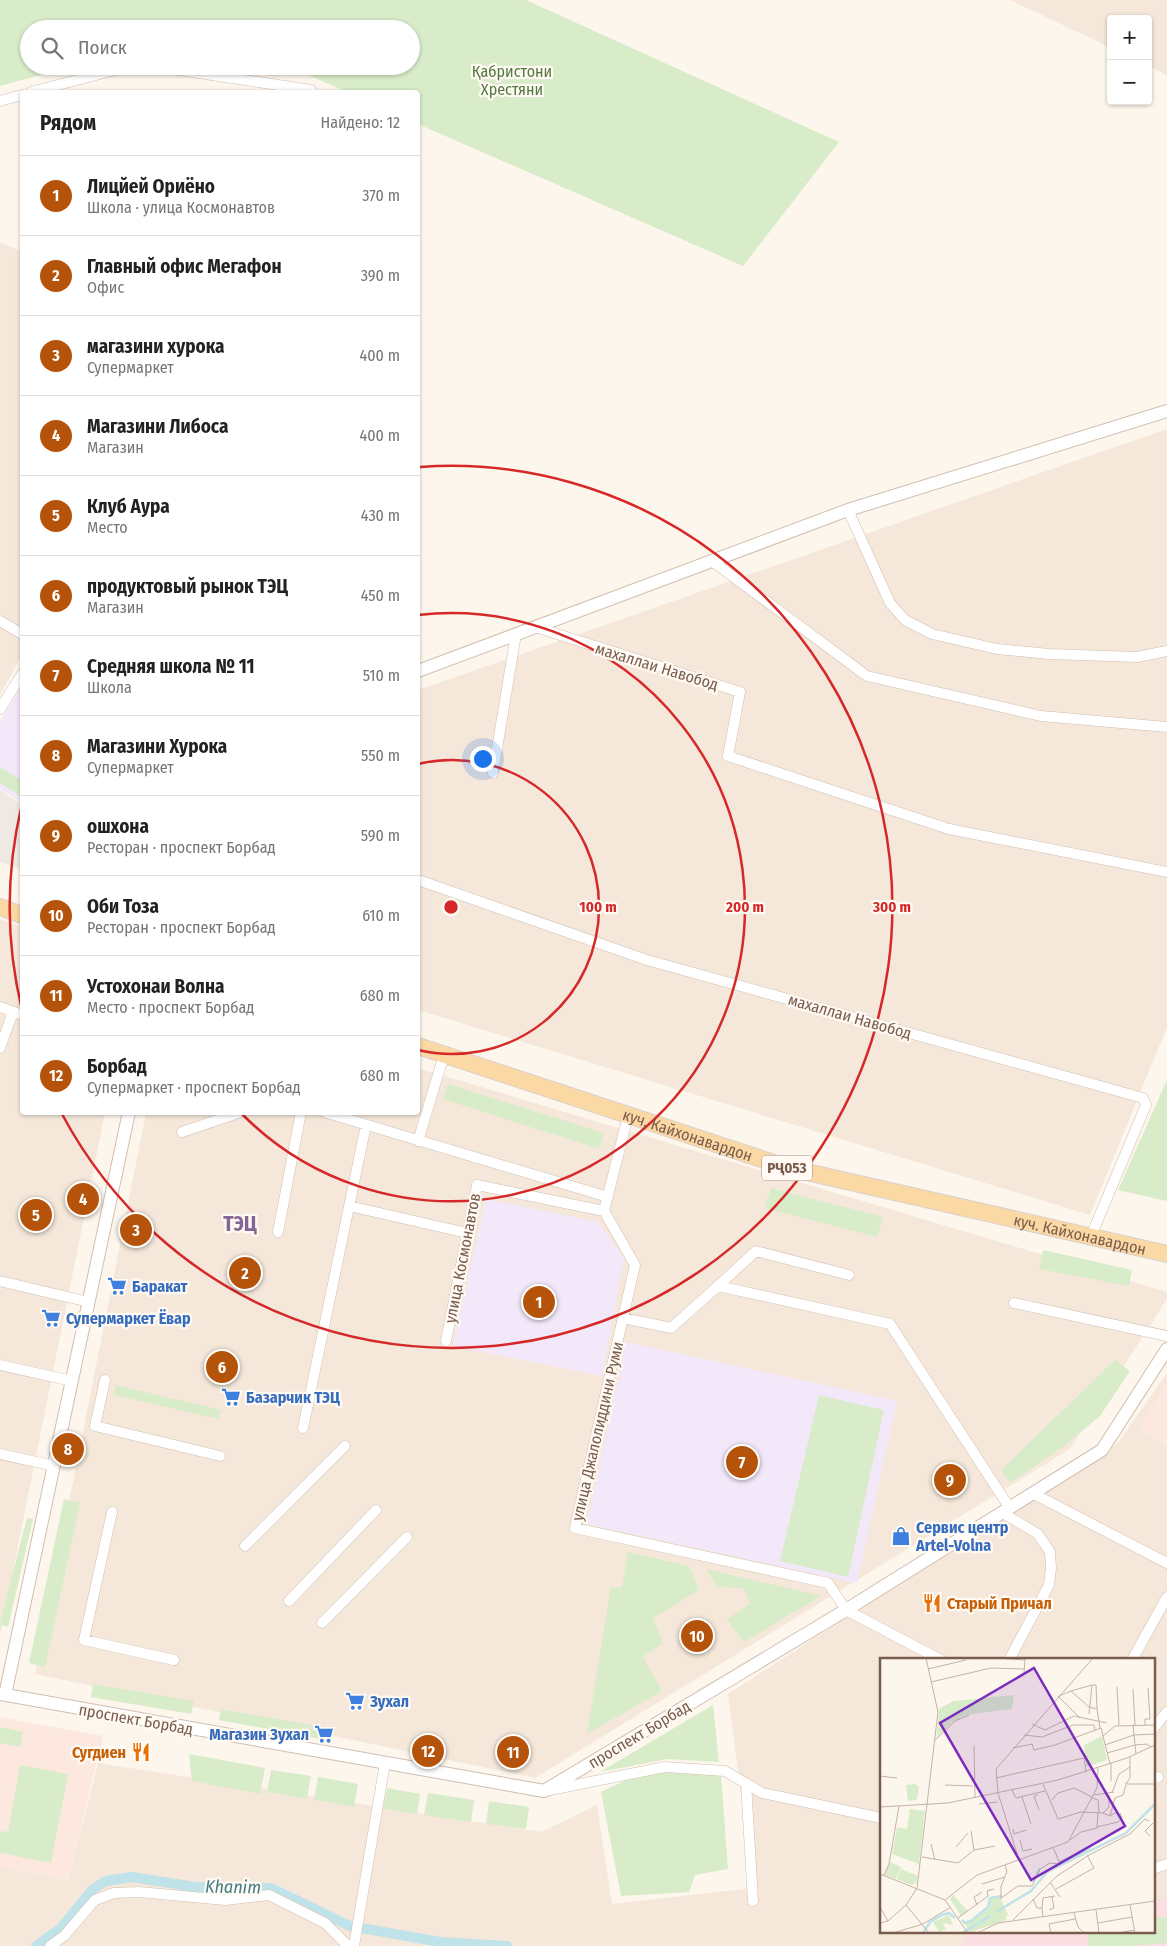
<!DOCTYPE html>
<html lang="ru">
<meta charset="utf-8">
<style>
:root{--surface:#fff;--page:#f6f6f6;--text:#222;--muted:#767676;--line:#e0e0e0;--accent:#b45309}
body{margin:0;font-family:"Fira Sans Condensed",sans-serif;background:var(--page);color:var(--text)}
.controls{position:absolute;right:15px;top:15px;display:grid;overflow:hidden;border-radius:5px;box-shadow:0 1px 4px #0004}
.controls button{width:45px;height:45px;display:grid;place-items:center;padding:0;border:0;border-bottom:1px solid var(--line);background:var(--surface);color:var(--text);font:25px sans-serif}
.you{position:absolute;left:482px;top:758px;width:18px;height:18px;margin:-12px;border:4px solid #fff;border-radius:50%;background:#1a73e8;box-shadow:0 0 0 8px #1a73e833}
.badge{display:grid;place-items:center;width:32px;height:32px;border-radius:50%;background:var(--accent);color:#fff;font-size:16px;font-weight:700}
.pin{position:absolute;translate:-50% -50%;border:2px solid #fff;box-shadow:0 1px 5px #0006}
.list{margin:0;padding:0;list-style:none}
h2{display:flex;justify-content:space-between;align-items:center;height:65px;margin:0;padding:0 20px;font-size:21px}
h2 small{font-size:16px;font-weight:400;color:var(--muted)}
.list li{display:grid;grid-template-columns:32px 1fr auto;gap:15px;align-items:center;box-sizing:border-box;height:80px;padding:0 20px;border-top:1px solid var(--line)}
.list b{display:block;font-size:19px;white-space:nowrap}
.list p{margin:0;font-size:16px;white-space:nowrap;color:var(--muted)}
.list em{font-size:16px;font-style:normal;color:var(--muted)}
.icon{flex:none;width:28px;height:28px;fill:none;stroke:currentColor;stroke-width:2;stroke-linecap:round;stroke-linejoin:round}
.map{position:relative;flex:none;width:1167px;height:1946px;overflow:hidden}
.search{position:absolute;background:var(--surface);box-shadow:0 1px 4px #0004;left:20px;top:20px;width:400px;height:55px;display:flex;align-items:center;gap:12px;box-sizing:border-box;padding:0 18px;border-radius:28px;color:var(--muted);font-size:19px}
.panel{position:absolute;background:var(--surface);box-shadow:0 1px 4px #0004;left:20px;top:90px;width:400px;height:1025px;border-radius:5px}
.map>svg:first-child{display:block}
.residential{fill:#f5e8da;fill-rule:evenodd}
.commercial{fill:#fde8e0}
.industrial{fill:#efe9e4}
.education{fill:#f3e8fa}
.medical{fill:#fbdfe3}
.green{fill:#d8ecc9}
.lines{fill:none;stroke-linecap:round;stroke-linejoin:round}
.canal{stroke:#bfe3e8;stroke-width:10}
.minor-casing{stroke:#d1beb0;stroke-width:11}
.tertiary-casing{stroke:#d1beb0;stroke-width:14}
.primary-casing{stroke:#dad1cd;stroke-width:18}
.minor{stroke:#fff;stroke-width:10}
.tertiary{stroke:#fff;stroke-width:12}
.primary{stroke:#fbd9a5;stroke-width:16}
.ring{fill:none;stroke:#d62828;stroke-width:2.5}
.labels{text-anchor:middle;stroke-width:4.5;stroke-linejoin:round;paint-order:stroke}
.shield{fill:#fffaf3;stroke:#a28b7f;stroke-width:1}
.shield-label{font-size:15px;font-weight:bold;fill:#7a5c4d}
.park-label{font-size:16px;fill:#537a41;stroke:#fffaf3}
.street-label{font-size:16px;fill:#7a5c4d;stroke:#fffaf3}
.shop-label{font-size:16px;font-weight:bold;fill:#366cbe;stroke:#fffaf3;text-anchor:start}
.food-label{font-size:16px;font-weight:bold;fill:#c56008;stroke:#fffaf3;text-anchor:start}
.water-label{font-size:18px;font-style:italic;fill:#437c86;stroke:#fffaf3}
.district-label{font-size:21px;font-weight:bold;fill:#846695;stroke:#fffaf3}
.inset-river{fill:none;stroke:#bfe3e8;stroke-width:2.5}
.inset-road{fill:none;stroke:#c5b3a7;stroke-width:1}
.view{fill:#7b2cbf;fill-opacity:0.15;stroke:#7b2cbf;stroke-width:2.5}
.inset-edge{fill:none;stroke:#7a5c4d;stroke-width:2.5}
.centre{fill:#d62828;stroke:#fffaf3;stroke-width:2.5}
.ring-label{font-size:15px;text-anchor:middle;font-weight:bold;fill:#d62828;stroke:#fffaf3;stroke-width:4.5;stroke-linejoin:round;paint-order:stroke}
</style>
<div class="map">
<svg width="1167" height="1946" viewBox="0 0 1167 1946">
<rect width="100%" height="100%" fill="#fdf6ec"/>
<path class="residential" d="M1010,0h157v75l-19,-9v-47h-37v29z
M0,242l22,10v403l-22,40z
M1167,429v598l-77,188 -672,-205v-320z
M0,919l22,8v185l83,1 -105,522z
M418,1068l749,224v7l-97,150 -535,329 -500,-104 111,-561 272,-1z
M1167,1373v552l-22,21h-1145v-80l68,14 30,-117 443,69 56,-27 15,99 141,-16 -25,-194 390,-251zM881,1660h272v272h-272z"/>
<path class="commercial" d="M1167,1381v66l-27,-18z
M0,1717l103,19 -35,144 -68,-14z"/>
<path class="industrial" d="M0,790l22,15v65l-22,-8z"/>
<path class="education" d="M22,686v117l-22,-14v-68z
M486,1199l112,23 26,36 -22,118 -149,-30z
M626,1342l271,59 -40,182 -270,-59z"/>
<path class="medical" d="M1167,1898v48h-205l2,-14h189v-31z"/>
<path class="green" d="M0,0h526l313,142 -96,124 -325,-142v-32h-71l-59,-26h123v-37h-382v37h45l-74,20z
M0,767l22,14v16l-22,-14z
M1167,1080v121l-49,-11z
M448,1084l156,49 -5,16 -156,-50z
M771,1188l112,29 -6,20 -112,-29z
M1043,1250l89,20 -3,16 -90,-17z
M1115,1360l15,11 -30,45 -36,30 -54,37 -9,-13z
M116,1385l105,25 -2,9 -105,-24z
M819,1395l65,15 -36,167 -68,-16z
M64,1499l16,4 -35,164 -16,-4z
M27,1518l6,1 -25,108 -8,-2v-3z
M628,1552l61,14 10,24 -46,28 10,25 -20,14 19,34 -75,43 24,-147h11z
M707,1569l114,27 -77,46 -17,-22 23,-17 -7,-15 -26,-1z
M93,1684l101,17 -3,13 -100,-17z
M713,1705l6,57 -51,-3 -68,13z
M221,1709l112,20 -2,12 -112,-21z
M0,1727l23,5 -3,15 -20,-4z
M189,1754l76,14 -5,26 -68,-13z
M20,1765l48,9 -17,89 -51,-10v-22l8,1z
M271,1770l40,6 -4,23 -40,-7z
M663,1772l58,2 7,95 -33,6 -6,17 -68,4 -20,-104 23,-11z
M318,1777l40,7 -4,23 -40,-7z
M387,1788l33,6 -3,20 -34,-5z
M428,1793l46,7 -3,22 -47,-7z
M489,1801l40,6 -3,22 -40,-5z
M1153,1917h14v26l-41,3h-37l-1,-14h65z"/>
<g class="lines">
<path class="canal" d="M36,1946l25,-18 32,-39 13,-8 26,-4 63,10 76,1 79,38 90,16 67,4"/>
<g class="minor-casing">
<path id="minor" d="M152,66l159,24
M31,92l92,-24 15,-2
M0,101l22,-6
M848,510l42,93 15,17 27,14 65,15 52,5 88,3 30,-6
M712,561l155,115 174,40 126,11
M0,621l22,13
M535,627l205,65 -12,64 221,73 218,43
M0,709l22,-35
M493,773l23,-139
M418,880l229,80 496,138 3,7 -55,131
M0,1007l22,8
M0,1048l13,-36
M324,1112l284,85
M628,1116l-24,95 31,54 -60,263 253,55 18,27 95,50
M182,1132l59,-20
M418,1141l26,-86
M349,1206l118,27
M278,1232l23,-120
M0,1281l89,21
M718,1286l38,-35 93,24
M1014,1303l153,33
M623,1318l48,10 47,-42 172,38 119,183
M446,1341l31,-156 127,26
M0,1365l72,16
M105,1380l-10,46 125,30
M303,1428l63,-303
M0,1454l54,12
M1032,1493l135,70
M112,1512l-28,128 90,20
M1001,1512l37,22 12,18 1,16 -2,17 -40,75
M245,1546l100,-100
M289,1601l87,-91
M322,1623l85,-86
M1132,1660l35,-63
M1153,1729l14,-17
M1153,1779l5,-2
M746,1783l7,118
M550,1790l115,-23 60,4 37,22 119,25
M1153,1869l14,-5
M50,1946l14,-10 31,-36 19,-7 25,-1 86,8 44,-5 56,28 23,23
M354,1946l31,-183"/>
</g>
<g class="tertiary-casing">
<path id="tertiary" d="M418,671l430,-161 319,-99
M0,1694l544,97 302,-181 256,-160 65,-101
M5,1695l124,-583"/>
</g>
<g class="primary-casing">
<g id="primary">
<path d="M0,907l22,8"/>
<path id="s1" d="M418,1046l371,122 378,86"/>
</g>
</g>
<use href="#minor" class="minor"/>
<use href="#tertiary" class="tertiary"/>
<use href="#primary" class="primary"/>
</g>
<g class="ring">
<path d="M418 764A147 147 0 1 1 418 1050"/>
<path d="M418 615A294 294 0 1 1 241 1113"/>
<path d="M22 1010A441 441 0 0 1 22 804M420 467A441 441 0 1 1 62 1114"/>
</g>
<defs>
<g id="supermarket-bare" transform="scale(1.5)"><path d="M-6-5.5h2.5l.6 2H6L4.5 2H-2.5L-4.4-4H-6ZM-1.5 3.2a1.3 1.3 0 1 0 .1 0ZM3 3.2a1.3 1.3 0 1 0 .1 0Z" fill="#3f7fe0" stroke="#fffaf3" stroke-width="2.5" paint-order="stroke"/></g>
<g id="shop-bare" transform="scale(1.5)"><path d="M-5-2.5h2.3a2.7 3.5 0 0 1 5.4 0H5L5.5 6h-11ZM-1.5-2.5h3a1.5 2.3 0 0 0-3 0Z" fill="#3f7fe0" stroke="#fffaf3" stroke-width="2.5" paint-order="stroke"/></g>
<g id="restaurant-bare" transform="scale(1.5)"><path d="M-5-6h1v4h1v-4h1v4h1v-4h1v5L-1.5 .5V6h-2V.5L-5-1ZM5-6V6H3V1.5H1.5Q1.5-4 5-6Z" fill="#e8710a" stroke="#fffaf3" stroke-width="2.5" paint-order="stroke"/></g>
</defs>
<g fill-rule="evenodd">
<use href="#supermarket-bare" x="117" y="1286"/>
<use href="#supermarket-bare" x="51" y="1318"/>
<use href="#supermarket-bare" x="231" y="1397"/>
<use href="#shop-bare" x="901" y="1536"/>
<use href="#restaurant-bare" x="932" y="1603"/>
<use href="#supermarket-bare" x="355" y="1701"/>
<use href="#supermarket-bare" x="324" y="1734"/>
<use href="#restaurant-bare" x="141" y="1752"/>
</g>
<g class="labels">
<rect class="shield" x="762" y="1155.5" width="50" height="25" rx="4"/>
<g class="shield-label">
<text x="787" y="1173">РҶ053</text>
</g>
<g class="park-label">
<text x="512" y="77">Қабристони<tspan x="512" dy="18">Хрестяни</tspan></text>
</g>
<g class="street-label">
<text transform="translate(657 666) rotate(17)" y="6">махаллаи Навобод</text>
<text transform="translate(850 1016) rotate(16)" y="6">махаллаи Навобод</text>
<text dy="6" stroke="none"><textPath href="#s1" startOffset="284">куч. Кайхонавардон</textPath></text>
<text dy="6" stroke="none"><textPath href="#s1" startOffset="689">куч. Кайхонавардон</textPath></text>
<text transform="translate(462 1258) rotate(-79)" y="6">улица Космонавтов</text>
<text transform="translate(597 1431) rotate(-77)" y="6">улица Джалолиддини Руми</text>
<text transform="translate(136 1719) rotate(10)" y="6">проспект Борбад</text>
<text transform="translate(639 1734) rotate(-31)" y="6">проспект Борбад</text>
</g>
<g class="shop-label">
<text x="132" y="1292">Баракат</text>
<text x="66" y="1324">Супермаркет Ёвар</text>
<text x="246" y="1403">Базарчик ТЭЦ</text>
<text x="916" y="1533">Сервис центр<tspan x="916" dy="18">Artel-Volna</tspan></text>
<text x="370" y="1707">Зухал</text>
<text x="309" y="1740" text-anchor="end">Магазин Зухал</text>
</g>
<g class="food-label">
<text x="947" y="1609">Старый Причал</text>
<text x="126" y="1758" text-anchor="end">Сугдиен</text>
</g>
<g class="water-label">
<text transform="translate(233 1887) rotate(1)" y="6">Khanim</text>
</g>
<g class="district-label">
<text x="240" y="1231">ТЭЦ</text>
</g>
</g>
<g transform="translate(880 1658)">
<rect width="275" height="275" fill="#fdf6ec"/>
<path d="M134,37l-2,14 -46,6 -14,7 -15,15 2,-28 14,-8zM222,78l5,24 -21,7 -2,-22zM35,126l4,3 -2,13 -9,1 -2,-16zM30,151l15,2 -6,53 -27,-10 5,-27 10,2zM10,204l11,5 -5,12 -11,-4zM21,211l17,7 -2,7 -4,2 -15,-6zM73,237l15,16 -7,5 -11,-17zM120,239l9,20 -4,-3 2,6 -37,12 -5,-8 23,-16 3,-9zM69,257l4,10 -10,-2 3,6 8,-3 -15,6 -6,-10z" fill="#d8ecc9"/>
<path class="inset-river" d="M179,204l34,-13M153,224l7,-14M116,254l35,-21 16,-19 79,-39 29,-29M82,262l3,3 6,-2 17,-14 2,-9 12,-2M43,275l7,-11 12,-7 7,-2 6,5M82,275l28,-17"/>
<path class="inset-road" d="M116,0l29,2M48,11l38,-9M144,16l1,-15M51,24l60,-14 33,1M212,27h4l1,24M237,29l2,38M253,31l2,36M191,33l21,-6 -3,29M178,38l22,22M179,38l12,-5 18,16 8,2 3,19M152,66l13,6 29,-14 33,7M253,67l3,29M265,67v-6h5l-2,-31M144,77l18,2 31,-12h21l1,6M223,78l12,-10 40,-1M55,82l20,-19 14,-6M225,87l29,-10 21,-1M94,88l1,52M133,90l19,-4 2,6 21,-5 46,-17 9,36M227,95l28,-8 12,-1 4,3M0,118l17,2M116,120l88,-20 2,14M231,123v-18M163,126l15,35 23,-7 22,1 7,3 7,-4M245,126h30M246,126l4,-6v-21M65,127l28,1M132,132l4,8 29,-7M232,135l7,-19 11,-7M158,137l-4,1 5,14M214,137l20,-3M142,139l9,27M212,140l6,2 1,13M172,142l6,-7 16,-5 18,9M99,146l18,-2M0,149l68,-4 110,-23 69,-22 28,-13M223,155l6,-6v-12M230,158l5,-18 8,-3 3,-10M217,169l21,-5 4,-4 -2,-5M133,171l1,5 12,-4M270,178l-5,-5 8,-8M140,182l3,11 9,-2M190,182l11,-8 16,-4 1,-15M51,186l4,16M76,189l12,-14M94,192l21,-4M42,199l36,6 16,-13 -3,-19M139,202l-21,-67 -2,-24 97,-111M0,216l65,26 23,33M4,217l5,-11 10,-58M170,224l10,15M102,226l23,-7M176,231l38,-21 -7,-13M121,240l17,-12h14l8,-17 10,-6 10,1 -7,-17M121,241v-13l6,-14 -2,-7M153,241l4,9h5l1,9M65,242l32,-25 91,-33 29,-54 1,-20M26,247l23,28M97,247l-3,-8 8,-5M250,247l5,28M0,249l8,14M162,250l1,-10 12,-2M169,252l5,-2 -2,-11M216,252l3,23M194,255l4,14 6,6M78,260l30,-22 -1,-5 7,-2M133,262l44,-44 32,-21 41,-21 15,-15 4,2M0,265l8,-2 18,-16 11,-17 21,-176 -12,-54M218,265l34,-6M13,275l30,-9 28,-17M97,275l21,-10 157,-22M171,275l-2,-9 26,-5M238,275l16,-3"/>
<path class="view" d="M154,10l91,158 -94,54 -91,-157z"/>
<rect width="275" height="275" class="inset-edge"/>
</g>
<circle cx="451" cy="907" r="8" class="centre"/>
<g class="ring-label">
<text x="598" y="912">100 m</text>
<text x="745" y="912">200 m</text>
<text x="892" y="912">300 m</text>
</g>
</svg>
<div class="controls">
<button>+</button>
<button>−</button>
</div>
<div class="you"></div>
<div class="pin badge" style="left:539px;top:1302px">1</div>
<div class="pin badge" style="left:245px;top:1273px">2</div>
<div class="pin badge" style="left:136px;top:1230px">3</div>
<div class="pin badge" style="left:83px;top:1199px">4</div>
<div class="pin badge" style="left:36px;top:1215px">5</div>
<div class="pin badge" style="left:222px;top:1367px">6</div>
<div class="pin badge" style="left:742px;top:1462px">7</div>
<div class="pin badge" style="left:68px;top:1449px">8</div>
<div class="pin badge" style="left:950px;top:1480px">9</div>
<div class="pin badge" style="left:697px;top:1636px">10</div>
<div class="pin badge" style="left:513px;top:1752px">11</div>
<div class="pin badge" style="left:428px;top:1751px">12</div>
<div class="search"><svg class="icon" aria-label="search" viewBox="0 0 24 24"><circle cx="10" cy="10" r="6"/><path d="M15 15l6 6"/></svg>Поиск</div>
<section class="panel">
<h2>Рядом<small>Найдено: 12</small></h2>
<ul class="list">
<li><span class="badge">1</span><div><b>Лицйей Ориёно</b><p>Школа · улица Космонавтов</p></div><em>370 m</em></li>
<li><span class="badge">2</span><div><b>Главный офис Мегафон</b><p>Офис</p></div><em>390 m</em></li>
<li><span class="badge">3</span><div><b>магазини хурока</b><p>Супермаркет</p></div><em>400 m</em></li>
<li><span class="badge">4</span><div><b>Магазини Либоса</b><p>Магазин</p></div><em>400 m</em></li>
<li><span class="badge">5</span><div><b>Клуб Аура</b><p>Место</p></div><em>430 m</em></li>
<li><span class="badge">6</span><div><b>продуктовый рынок ТЭЦ</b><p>Магазин</p></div><em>450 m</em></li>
<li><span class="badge">7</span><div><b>Средняя школа № 11</b><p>Школа</p></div><em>510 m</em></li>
<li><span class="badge">8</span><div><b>Магазини Хурока</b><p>Супермаркет</p></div><em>550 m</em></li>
<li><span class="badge">9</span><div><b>ошхона</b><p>Ресторан · проспект Борбад</p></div><em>590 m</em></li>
<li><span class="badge">10</span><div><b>Оби Тоза</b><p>Ресторан · проспект Борбад</p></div><em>610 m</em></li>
<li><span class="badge">11</span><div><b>Устохонаи Волна</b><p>Место · проспект Борбад</p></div><em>680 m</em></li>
<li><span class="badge">12</span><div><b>Борбад</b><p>Супермаркет · проспект Борбад</p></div><em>680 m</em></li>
</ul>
</section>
</div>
